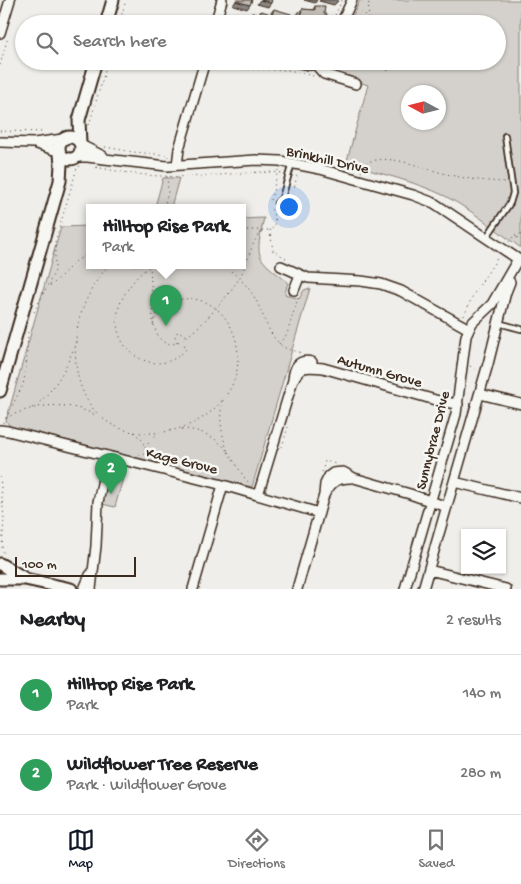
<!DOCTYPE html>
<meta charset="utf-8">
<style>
:root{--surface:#fff;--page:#f2f2f2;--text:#202124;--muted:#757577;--line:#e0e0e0;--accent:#111827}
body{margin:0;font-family:"Gochi Hand",sans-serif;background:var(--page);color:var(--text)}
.controls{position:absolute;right:15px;bottom:15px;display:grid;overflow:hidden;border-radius:0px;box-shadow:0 1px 4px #0004}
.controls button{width:45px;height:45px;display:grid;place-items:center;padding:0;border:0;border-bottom:1px solid var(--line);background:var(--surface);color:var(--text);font:25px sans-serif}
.compass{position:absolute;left:401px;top:85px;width:45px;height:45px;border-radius:50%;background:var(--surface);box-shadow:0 1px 4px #0004;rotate:277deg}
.scale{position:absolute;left:15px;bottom:12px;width:121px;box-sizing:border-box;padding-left:5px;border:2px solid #3b2a1e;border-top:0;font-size:14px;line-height:18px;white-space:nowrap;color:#3b2a1e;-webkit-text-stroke:4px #f6f6f2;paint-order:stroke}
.you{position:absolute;left:288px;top:206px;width:18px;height:18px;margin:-12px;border:4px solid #fff;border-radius:50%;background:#1a73e8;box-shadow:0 0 0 8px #1a73e833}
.badge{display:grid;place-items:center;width:32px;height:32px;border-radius:50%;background:var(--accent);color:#fff;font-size:16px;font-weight:700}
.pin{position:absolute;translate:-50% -41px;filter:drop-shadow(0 1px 2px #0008)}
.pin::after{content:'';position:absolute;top:26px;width:18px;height:15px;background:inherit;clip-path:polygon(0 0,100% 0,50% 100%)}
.popup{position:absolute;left:86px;top:204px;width:160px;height:65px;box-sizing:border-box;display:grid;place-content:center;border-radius:0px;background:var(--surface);filter:drop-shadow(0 1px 4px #0005);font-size:16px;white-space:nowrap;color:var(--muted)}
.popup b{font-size:19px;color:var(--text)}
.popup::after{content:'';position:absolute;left:50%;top:100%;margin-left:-10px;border:10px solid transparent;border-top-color:var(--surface)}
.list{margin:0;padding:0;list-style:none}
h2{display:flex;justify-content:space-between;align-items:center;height:65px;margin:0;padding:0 20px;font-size:21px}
h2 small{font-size:16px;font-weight:400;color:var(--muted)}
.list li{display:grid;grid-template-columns:32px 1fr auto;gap:15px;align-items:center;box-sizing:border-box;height:80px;padding:0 20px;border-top:1px solid var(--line)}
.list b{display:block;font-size:19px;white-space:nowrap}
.list p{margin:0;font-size:16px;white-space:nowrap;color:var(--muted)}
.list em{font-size:16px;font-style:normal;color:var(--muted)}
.icon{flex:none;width:28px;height:28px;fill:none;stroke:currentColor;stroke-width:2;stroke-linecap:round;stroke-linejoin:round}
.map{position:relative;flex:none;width:521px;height:589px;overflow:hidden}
.search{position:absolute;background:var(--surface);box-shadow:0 1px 4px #0004;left:15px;right:15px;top:15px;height:55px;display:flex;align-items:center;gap:12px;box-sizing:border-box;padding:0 18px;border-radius:28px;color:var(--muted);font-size:19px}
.sheet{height:225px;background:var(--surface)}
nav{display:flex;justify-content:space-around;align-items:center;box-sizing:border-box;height:70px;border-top:1px solid var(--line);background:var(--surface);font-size:14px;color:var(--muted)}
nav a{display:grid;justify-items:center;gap:2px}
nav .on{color:var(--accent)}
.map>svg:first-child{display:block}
.green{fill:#d4d1cc;stroke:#887e75;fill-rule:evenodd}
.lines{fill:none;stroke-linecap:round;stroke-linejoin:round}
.service-casing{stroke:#3b2a1e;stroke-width:8}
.minor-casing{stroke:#3b2a1e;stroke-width:12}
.tertiary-casing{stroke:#3b2a1e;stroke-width:15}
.path{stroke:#3b2a1e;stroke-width:1;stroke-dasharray:1 4;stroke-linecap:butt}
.service{stroke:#f6f6f2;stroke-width:4.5}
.minor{stroke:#f6f6f2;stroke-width:9}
.tertiary{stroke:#f6f6f2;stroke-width:11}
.wall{fill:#a7a39d;stroke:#3b2a1e}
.shaded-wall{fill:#888480;stroke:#3b2a1e}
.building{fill:#c2bdb7;stroke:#3b2a1e}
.labels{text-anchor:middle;stroke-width:5;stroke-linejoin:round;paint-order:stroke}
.street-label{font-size:15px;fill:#3b2a1e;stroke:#f6f6f2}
</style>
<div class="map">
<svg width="521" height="589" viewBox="0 0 521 589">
<rect width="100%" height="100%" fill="#efeeea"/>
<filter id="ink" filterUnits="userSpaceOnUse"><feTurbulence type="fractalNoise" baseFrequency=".02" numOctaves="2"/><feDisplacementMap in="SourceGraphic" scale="10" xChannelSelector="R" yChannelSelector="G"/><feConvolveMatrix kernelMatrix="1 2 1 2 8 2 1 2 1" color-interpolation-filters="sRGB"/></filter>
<g filter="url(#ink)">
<path class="green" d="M360,0h161v248c-25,-18 -49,-38 -76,-52 -31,-15 -66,-23 -99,-32l22,-79 -36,-12 -3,-7 3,-5h165v-37h-148zM408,92h30v30h-30z
M163,178h16l-8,29h-16z
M264,218c-9,40 -9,39 24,64l-3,12 14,5 5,-9 6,-2 -58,199 -242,-61 -4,-5 55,-194 29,-1v39h152v-46z
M109,466l16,5 -10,36 -13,-3z"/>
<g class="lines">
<g class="service-casing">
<path id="service" d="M277,203l5,-5 10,-35
M486,238l24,-35 3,-10 -8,-57
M498,323l23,6"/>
</g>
<g class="minor-casing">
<path id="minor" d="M215,24l7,-24
M341,24l11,-24
M0,33l10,-33
M290,61l20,4 12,-4
M316,65l8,9 32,10
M0,142l34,1 29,-4
M37,144l23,8
M81,145l22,11
M77,157h10l80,9 89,-6 24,1 40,8 93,26 21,8 87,58
M177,165l2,-16 26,-88
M281,266l27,12 53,3 20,3 20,7 68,38
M294,290l6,-15
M293,380c9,-16 14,-13 30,-12l116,33 19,3
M480,394l41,10
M0,430l8,1 215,54 96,28
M454,482l67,16
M258,495l35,-115c1,-13 5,-21 19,-18
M324,495l1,-11 4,-8 4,-3 10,-1 11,6 56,16 37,13
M429,570l77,19
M84,589l6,-14
M91,589l5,-43 2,-44 10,-46
M193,589l30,-104
M297,589l27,-94c7,-13 12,-17 27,-17
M405,589l51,-175 10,-78 6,-13 20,-19 26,-45
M423,589l65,-225 18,-72 4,-10"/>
</g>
<g class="tertiary-casing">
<path id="tertiary" d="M106,24l7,-24
M59 148a11 11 0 1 1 22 0a11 11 0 1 1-22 0Z
M80,143l-1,-23 17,-59
M0,391l60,-210 1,-17 -1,-10
M0,564l24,14
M0,579h25l46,10"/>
</g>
<path class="path" d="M356,10l10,5
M119,24l7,-24
M331,24l11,-24
M368,24l1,-24
M364,61l25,10 -7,-10
M0,65l8,-28
M213,66l24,3 52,1 24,6
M336,69l22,-8
M89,125l19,-64
M0,131l44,1
M105,147l28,5 35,3v2
M96,167c36,8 71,11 107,9 27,-1 53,-6 80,-3
M361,172l6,-10c27,-8 50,5 76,11 21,6 41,8 62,9
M271,200l7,-30
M164,207l4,-14 -1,-19
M275,220c17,-12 17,-25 22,-44l-2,-1
M242,230h28l3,-2 2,-8 -4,-13
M270,230l3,21 13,7
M515,236l6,-2
M509,242l4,-5 8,1
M109,265c-10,11 -18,24 -24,38 -21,51 -10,124 56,130 21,1 40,-3 58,-13 17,-10 32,-26 37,-46 10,-39 -18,-86 -62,-73 -12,4 -18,12 -21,24
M150,265l3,56
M153,265c-12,6 -20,16 -27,27 -32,51 29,94 60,57l-3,-8
M223,265c14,10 26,21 34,37 7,14 11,32 24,43 5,5 15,6 22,8
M50,285h2l25,-25 13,-6
M34,312l21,-41v-29l22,-74 3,-2
M464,316l9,-21 25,-38
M154,325c2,9 6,18 16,19 18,1 63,-53 71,-69 7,-13 11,-36 22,-45
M177,342l-2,-6 3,-5 9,5
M279,344l8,-10 11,-36
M470,366l7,4
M32,408c23,-16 36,-43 45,-69
M6,418c28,-14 60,-18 89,-3
M3,423l20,-38 3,-16 2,-37
M182,429c18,0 36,9 46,23 -6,-16 -10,-34 -5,-52
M134,432l8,8 3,8 5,-7 7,-7
M282,447l6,-20
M228,452l18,28 5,4
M139,455l6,-1v-6
M322,472l3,-11 11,3
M0,477l4,41 -2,32 3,5"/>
<use href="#service" class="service"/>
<use href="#minor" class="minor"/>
<use href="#tertiary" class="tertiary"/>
</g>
<path class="wall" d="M315,6l9,8 1,10h-28l1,-11 4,-4 11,1z
M274,9l13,15h-19l2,-10z
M261,11l4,13h-18l2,-7 3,-4 7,2z
M236,13l9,11h-14l2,-7z"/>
<path class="shaded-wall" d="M260,0l11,3 -3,4 -11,-3z
M304,0h13l-2,3z
M320,0h15l3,1 -4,4 -15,-4z
M236,1l14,4 -3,4 -14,-4z"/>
<path class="building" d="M236,0h16l-2,5 -14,-4z
M261,0h11l-1,3z
M315,6h10l-1,8h3l-2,10h-25l2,-15 13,1z
M274,9l17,5 -4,10h-18z
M261,11l7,2 -3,11h-16l3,-11 8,2z
M236,13l12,3 -3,8h-12z"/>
</g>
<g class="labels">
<g class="street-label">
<text transform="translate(328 159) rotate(13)" y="5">Brinkhill Drive</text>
<text transform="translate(380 370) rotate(16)" y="5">Autumn Grove</text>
<text transform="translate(432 440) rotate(-76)" y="5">Sunnybrae Drive</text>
<text transform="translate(182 460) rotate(14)" y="5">Kage Grove</text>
</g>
</g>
</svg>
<div class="controls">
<button><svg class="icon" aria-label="layers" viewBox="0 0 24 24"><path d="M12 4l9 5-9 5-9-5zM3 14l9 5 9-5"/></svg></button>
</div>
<svg class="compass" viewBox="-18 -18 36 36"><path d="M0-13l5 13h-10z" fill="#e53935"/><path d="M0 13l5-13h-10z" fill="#757577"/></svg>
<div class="scale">100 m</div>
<div class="you"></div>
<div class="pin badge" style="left:166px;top:326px;background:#2e9e5b">1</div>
<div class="popup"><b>Hilltop Rise Park</b>Park</div>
<div class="pin badge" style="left:111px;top:494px;background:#2e9e5b">2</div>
<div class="search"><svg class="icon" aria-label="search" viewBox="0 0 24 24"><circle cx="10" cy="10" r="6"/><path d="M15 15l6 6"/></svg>Search here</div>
</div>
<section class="sheet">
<h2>Nearby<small>2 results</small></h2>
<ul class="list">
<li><span class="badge" style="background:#2e9e5b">1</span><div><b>Hilltop Rise Park</b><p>Park</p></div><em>140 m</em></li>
<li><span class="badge" style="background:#2e9e5b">2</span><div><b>Wildflower Tree Reserve</b><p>Park · Wildflower Grove</p></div><em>280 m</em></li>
</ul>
</section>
<nav>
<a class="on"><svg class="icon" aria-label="map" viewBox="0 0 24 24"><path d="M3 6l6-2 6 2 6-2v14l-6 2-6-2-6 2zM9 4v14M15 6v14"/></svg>Map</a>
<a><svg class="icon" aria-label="directions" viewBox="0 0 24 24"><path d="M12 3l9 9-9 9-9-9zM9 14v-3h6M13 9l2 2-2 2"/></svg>Directions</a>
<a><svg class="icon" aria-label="saved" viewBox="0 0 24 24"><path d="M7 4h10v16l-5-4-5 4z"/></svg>Saved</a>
</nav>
